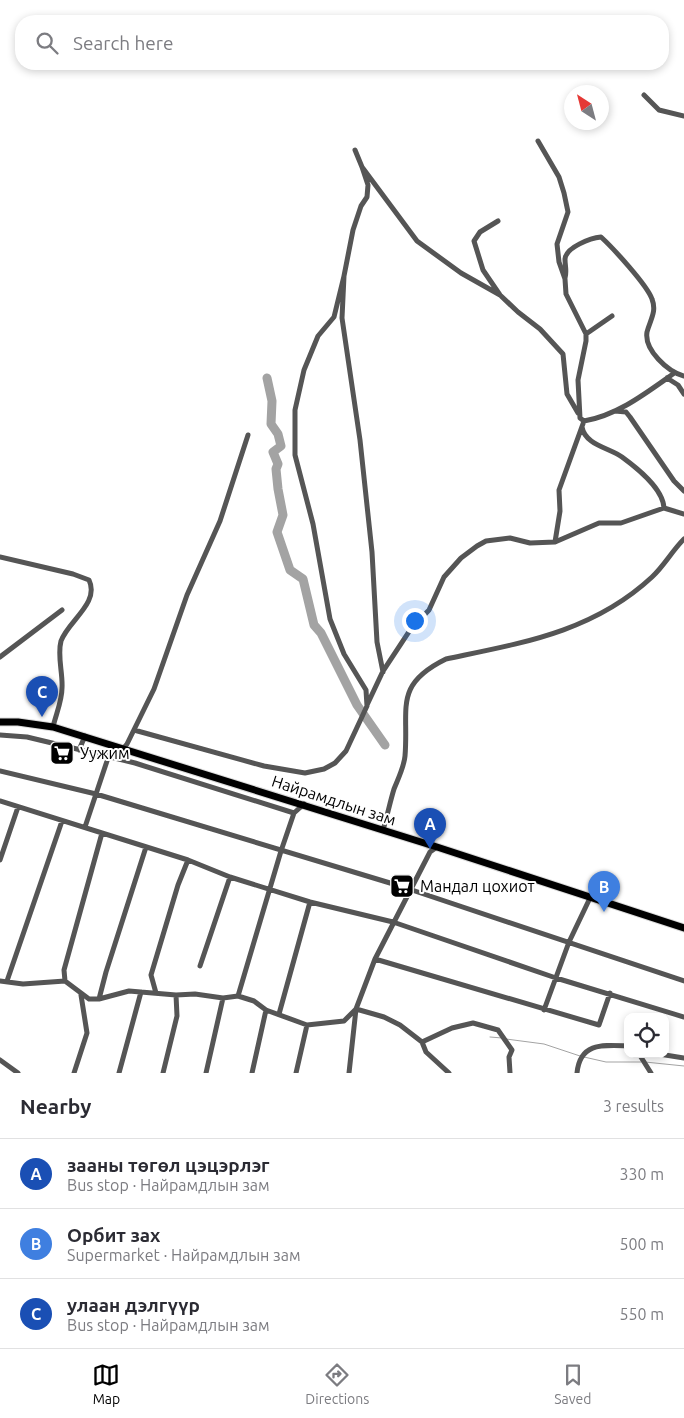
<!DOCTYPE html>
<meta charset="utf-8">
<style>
:root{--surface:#fff;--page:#f7f7f7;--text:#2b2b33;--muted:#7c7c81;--line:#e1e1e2;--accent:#000}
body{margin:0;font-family:Ubuntu,sans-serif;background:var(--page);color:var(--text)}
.controls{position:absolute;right:15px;bottom:15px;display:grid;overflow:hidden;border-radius:10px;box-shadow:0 2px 8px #0003}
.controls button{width:45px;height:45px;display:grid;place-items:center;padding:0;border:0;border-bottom:1px solid var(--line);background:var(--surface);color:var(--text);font:25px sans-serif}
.compass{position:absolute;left:564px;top:85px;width:45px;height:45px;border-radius:50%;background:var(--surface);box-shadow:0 2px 8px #0003;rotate:324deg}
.you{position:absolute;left:414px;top:620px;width:18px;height:18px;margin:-12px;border:4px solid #fff;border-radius:50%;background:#1a73e8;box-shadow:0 0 0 8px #1a73e833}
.badge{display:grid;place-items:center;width:32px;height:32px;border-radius:50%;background:var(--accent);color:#fff;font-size:16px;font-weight:700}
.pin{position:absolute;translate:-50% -41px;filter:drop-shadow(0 1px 2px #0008)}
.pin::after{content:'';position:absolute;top:26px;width:18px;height:15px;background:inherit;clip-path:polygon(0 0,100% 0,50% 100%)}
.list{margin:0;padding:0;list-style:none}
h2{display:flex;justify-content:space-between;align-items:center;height:65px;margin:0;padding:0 20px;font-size:21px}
h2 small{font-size:16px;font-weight:400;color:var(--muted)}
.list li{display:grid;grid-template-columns:32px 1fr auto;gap:15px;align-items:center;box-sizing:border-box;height:70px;padding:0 20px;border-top:1px solid var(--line)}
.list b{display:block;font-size:19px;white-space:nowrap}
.list p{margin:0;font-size:16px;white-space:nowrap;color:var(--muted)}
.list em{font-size:16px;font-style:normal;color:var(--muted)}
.icon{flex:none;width:28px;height:28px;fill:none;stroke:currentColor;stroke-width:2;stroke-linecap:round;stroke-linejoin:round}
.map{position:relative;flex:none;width:684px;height:1073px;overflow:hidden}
.search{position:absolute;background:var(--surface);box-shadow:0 2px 8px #0003;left:15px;right:15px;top:15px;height:55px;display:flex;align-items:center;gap:12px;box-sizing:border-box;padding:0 18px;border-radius:20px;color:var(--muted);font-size:19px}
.sheet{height:275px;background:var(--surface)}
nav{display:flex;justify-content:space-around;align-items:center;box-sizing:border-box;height:70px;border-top:1px solid var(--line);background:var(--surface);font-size:14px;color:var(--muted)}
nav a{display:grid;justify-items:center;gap:2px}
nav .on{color:var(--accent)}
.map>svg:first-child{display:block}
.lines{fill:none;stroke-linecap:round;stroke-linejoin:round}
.stream{stroke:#a3a3a3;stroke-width:1}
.river{stroke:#a3a3a3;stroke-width:9}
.major-casing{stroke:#dbdbdb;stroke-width:9}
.minor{stroke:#555;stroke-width:5}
.major{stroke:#000;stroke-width:7}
.labels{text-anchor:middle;stroke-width:4;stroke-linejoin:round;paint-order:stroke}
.poi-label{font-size:16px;fill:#000;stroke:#fff;text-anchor:start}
.street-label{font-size:16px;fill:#000;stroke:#fff}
</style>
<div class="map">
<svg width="684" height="1073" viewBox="0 0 684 1073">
<rect width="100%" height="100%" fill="#fff"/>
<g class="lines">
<path class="stream" d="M490,1037l12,1
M506,1039l38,5 36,12
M584,1057l22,5h35
M645,1062l39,4"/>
<path class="river" d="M267,378l5,23 -1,23 7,10 3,12 -8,6 5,12 -2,5 2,20 5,26 -6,17 13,38 13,9 11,46 7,8 36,72 28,40"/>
<g class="major-casing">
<path id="major" d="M0,722h18l35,5 384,120 247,81"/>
</g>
<path class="minor" d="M644,95l15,15 25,6
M538,141l21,36 5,16 4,19 -11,32 2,18 6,17 1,15 20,40v7l-8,39 2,38 4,3c34,-6 62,-28 89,-47
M355,150l7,17 55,74 44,32 39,22
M362,167l6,18 -1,12 -6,9 -8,24 -9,46 -2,42 18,122 12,112 5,90 6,30
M498,221l-18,11 -6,9 9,29 17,25 18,17 22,17 23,25 4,40 11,19
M565,278c2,-7 0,-12 0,-19 1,-12 26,-21 36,-22 12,11 46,48 51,62 5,13 -2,21 -5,33 -3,18 21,40 37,44
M586,334l26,-18
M667,378l11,7 6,9
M615,411l11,1 4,5 44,64 10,10
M582,427c3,18 28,21 40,30 15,11 41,31 42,51
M555,542l5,-31 -1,-21 25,-69
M0,557l73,17 16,6c11,23 -21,41 -28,61 -4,15 2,32 1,47 0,13 -6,26 -9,39
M0,657l62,-47
M367,705l16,-34 27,-41 19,-20 15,-33 17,-19 16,-12 9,-5 24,-3 20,5 25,-1 44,-19h22l43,-15 20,6
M134,730l130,36 41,7 19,-4 11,-6 11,-12 21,-45 -1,-16 -22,-36 -14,-35 -17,-95 -18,-69v-45l9,-40 14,-34 16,-19 10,-41
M0,735l27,2 108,26 159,50
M79,750l6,-14
M0,771l96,23 304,92 284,95
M0,801l188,59 42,17 80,25 83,20 163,56 128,39
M85,827l24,-72 14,-6 4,-5 27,-55 33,-94 33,-74 28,-86
M383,830c4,-13 7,-28 11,-41 4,-10 10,-22 11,-33 4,-48 -12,-71 41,-97 76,-16 147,-27 206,-82 12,-11 20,-26 32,-38
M102,833l-38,137 1,11 24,18h10l7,-27 40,-125
M0,860l18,-53
M375,959l224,66 11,-32
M200,966l30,-89
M0,981l23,3 42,-3
M7,981l55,-160
M156,993l-5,-18 27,-90 10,-25
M238,996l43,-145 13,-38 10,-9
M99,999l30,-8 47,4 19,-1 28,4 15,-2 16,5 12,9 41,15 37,-4 12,-12
M356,1009l28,8 16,8 22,17 4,10 23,21
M544,1010l25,-68 21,-44
M279,1014l31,-112
M422,1042l30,-14 21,-5 25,7 14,20 -3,7 1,16
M639,1054l12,19
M659,1054l25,4
M0,1060l18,13
M74,1073l13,-40 -6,-38
M119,1073l22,-81
M163,1073l14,-57 -1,-21
M206,1073l17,-75
M252,1073l14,-63
M296,1073l11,-48
M349,1073l7,-64 19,-50 55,-107 7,-5
M577,1073c3,-31 26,-28 51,-27"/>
<use href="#major" class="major"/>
</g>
<defs>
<g id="supermarket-square" transform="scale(1.25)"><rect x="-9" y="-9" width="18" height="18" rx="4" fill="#000" stroke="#fff"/><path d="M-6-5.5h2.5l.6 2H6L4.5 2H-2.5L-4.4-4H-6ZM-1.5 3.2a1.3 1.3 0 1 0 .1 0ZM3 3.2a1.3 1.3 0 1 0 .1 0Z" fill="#fff"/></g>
</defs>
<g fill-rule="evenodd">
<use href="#supermarket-square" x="62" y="753"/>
<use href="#supermarket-square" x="402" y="886"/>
</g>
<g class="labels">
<g class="poi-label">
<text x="80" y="759">Уужим</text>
<text x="420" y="892">Мандал цохиот</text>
</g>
<g class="street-label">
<text transform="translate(334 800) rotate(18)" y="6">Найрамдлын зам</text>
</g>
</g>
</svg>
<div class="controls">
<button><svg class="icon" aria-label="locate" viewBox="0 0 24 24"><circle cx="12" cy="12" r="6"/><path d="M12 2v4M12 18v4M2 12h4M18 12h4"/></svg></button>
</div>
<svg class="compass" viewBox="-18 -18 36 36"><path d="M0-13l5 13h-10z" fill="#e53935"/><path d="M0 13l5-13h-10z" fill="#7c7c81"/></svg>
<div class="you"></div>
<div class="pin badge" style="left:430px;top:849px;background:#1a4fb4">A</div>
<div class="pin badge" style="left:604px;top:912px;background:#3f7fe0">B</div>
<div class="pin badge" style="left:42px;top:717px;background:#1a4fb4">C</div>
<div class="search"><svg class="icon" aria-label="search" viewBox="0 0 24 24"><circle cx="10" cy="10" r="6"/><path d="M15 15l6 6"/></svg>Search here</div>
</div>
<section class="sheet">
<h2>Nearby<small>3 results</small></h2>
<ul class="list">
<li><span class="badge" style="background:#1a4fb4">A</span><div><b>зааны төгөл цэцэрлэг</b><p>Bus stop · Найрамдлын зам</p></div><em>330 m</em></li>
<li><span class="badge" style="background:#3f7fe0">B</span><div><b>Орбит зах</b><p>Supermarket · Найрамдлын зам</p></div><em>500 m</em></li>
<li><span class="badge" style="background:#1a4fb4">C</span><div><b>улаан дэлгүүр</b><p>Bus stop · Найрамдлын зам</p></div><em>550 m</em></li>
</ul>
</section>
<nav>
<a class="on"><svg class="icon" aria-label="map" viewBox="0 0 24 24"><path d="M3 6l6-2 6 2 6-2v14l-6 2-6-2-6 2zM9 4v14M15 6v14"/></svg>Map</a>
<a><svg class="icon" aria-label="directions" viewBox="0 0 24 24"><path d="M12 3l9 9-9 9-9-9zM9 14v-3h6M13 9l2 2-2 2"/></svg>Directions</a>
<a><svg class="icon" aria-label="saved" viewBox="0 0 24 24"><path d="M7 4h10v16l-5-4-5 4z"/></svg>Saved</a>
</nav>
